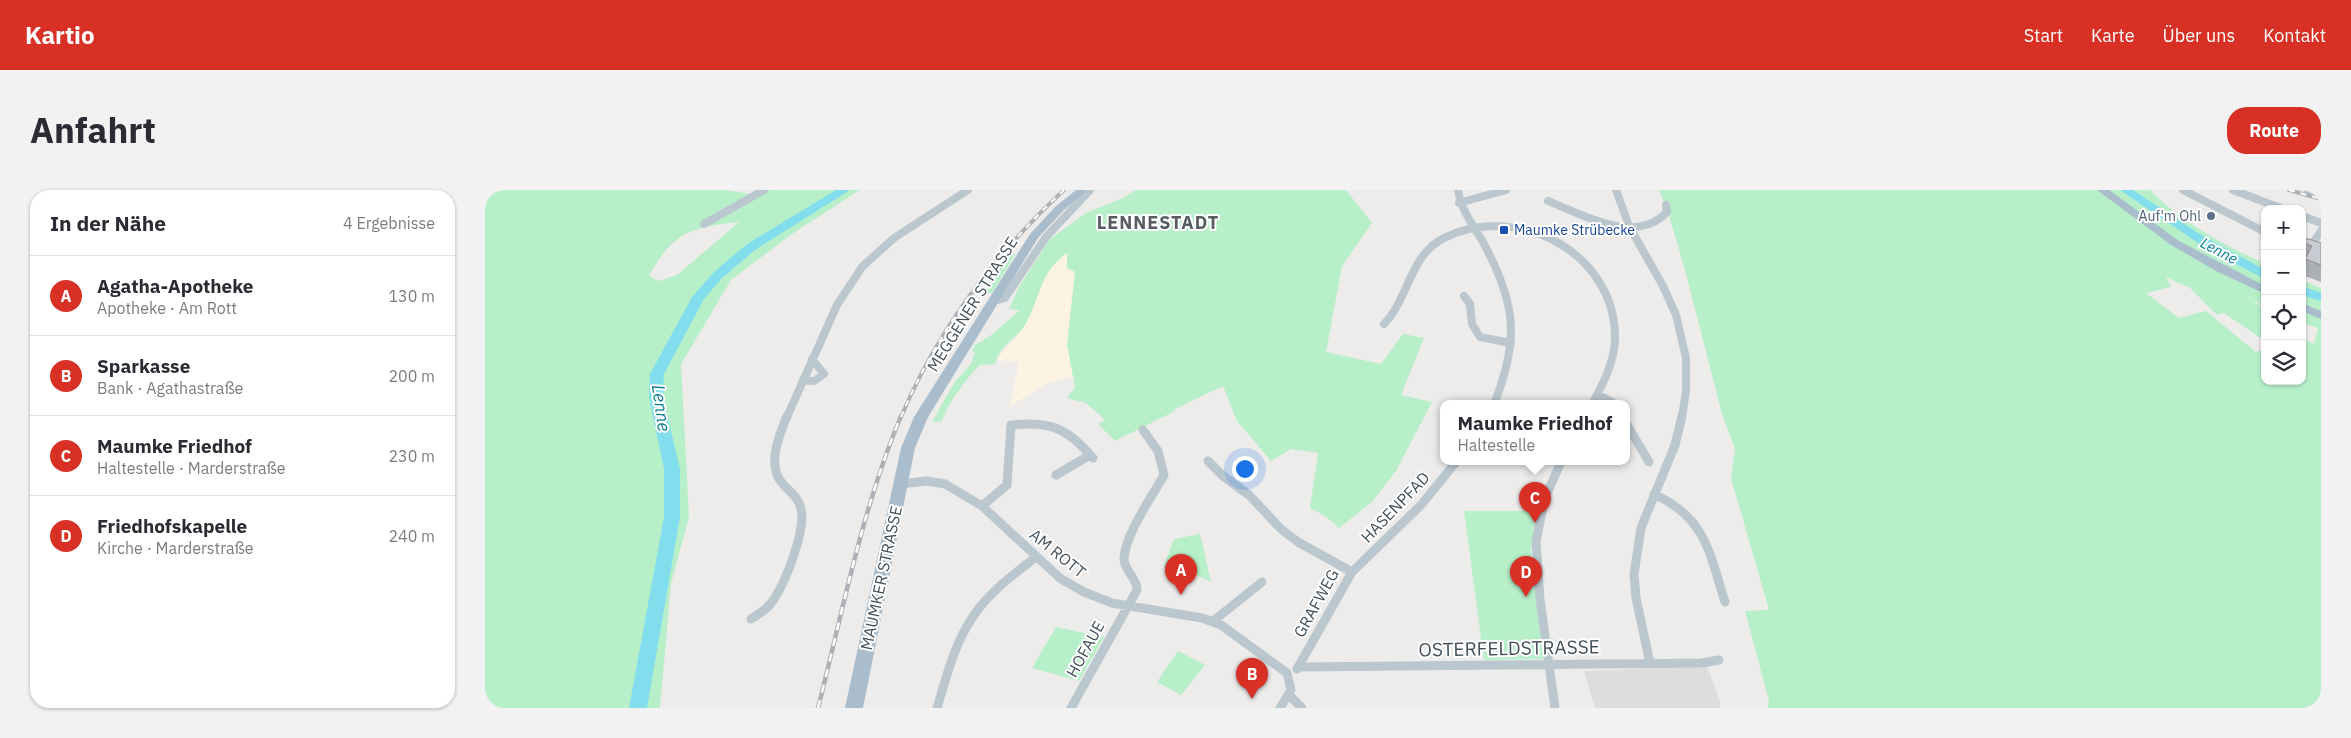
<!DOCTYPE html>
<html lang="de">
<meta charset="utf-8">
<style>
:root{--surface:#fff;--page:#f2f2f3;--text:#2b2b33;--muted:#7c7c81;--line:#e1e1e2;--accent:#d93025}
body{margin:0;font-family:"IBM Plex Sans",sans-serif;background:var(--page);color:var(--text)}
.controls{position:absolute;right:15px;top:15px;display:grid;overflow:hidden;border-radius:10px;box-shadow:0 1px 4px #0004}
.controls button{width:45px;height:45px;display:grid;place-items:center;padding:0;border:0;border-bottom:1px solid var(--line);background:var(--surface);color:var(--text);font:25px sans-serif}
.you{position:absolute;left:759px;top:278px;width:18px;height:18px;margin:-12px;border:4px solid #fff;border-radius:50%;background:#1a73e8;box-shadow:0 0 0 8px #1a73e833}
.badge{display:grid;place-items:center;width:32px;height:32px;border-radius:50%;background:var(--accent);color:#fff;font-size:16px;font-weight:700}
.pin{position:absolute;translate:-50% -41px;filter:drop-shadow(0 1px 2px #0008)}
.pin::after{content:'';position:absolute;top:26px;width:18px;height:15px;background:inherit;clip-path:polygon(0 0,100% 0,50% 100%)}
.popup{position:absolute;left:955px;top:210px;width:190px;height:65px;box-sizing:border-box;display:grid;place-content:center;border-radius:10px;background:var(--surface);filter:drop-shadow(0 1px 4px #0005);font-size:16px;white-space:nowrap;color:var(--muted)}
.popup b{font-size:19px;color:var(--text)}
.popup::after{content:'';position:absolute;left:50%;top:100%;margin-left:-10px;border:10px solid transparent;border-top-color:var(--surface)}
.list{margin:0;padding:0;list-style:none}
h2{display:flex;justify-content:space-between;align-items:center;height:65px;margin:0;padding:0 20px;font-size:21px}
h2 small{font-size:16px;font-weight:400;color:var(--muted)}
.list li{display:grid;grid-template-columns:32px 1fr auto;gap:15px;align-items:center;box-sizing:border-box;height:80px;padding:0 20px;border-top:1px solid var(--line)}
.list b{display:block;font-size:19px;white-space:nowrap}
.list p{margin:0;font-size:16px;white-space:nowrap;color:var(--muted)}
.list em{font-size:16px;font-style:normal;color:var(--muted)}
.icon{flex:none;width:28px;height:28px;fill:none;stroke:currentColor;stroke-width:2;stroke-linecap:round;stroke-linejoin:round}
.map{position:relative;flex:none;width:1836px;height:518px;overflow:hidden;border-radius:20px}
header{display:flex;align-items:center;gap:30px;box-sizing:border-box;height:70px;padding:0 25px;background:var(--accent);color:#fff}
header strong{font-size:24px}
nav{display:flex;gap:28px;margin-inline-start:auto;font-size:18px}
.intro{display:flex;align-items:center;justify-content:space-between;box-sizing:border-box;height:120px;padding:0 30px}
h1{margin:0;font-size:35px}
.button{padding:12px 22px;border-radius:20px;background:var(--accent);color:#fff;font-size:18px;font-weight:700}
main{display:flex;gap:30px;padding:0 30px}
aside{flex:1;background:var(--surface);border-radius:20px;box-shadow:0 1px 4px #0004}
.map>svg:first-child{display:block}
.commercial{fill:#fcf3e2}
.education{fill:#dfdcdd}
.green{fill:#b7efc9;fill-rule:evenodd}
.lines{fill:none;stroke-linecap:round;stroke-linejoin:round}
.river{fill:#82deed;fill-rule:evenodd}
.street-far1{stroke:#bbc7cf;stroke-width:8}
.street{stroke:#bbc7cf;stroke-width:9}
.primary{fill:#aabdcc;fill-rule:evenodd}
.rail-far1-casing{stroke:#adb1b6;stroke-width:4}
.rail-casing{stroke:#adb1b6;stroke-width:4.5}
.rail-far1{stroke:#fff;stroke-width:2;stroke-dasharray:6;stroke-linecap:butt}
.rail{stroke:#fff;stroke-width:2.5;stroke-dasharray:8;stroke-linecap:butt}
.wall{fill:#acafb4}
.building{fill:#c8cbd1;stroke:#8c8e92}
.service-dot{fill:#5c6f8a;stroke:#fff;stroke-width:2}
.transit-dot{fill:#1a4fb4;stroke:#fff;stroke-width:2}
.labels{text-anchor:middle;stroke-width:4;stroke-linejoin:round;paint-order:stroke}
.far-service-label{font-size:14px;fill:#4e5e75;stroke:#fff;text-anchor:end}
.far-transit-label{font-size:14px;fill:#164399;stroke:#fff;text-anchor:start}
.far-water-label{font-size:15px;font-style:italic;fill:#097d90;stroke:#fff}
.street-label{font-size:16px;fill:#435059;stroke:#fff}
.far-district-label{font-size:18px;font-weight:bold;letter-spacing:1px;fill:#585c60;stroke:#fff}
.water-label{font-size:18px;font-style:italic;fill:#097d90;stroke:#fff}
.near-street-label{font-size:19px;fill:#435059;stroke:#fff}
</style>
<header>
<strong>Kartio</strong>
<nav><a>Start</a><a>Karte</a><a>Über uns</a><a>Kontakt</a></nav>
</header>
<div class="intro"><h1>Anfahrt</h1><a class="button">Route</a></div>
<main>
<aside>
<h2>In der Nähe<small>4 Ergebnisse</small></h2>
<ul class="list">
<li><span class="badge">A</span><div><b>Agatha-Apotheke</b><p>Apotheke · Am Rott</p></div><em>130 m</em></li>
<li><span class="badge">B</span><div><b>Sparkasse</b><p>Bank · Agathastraße</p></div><em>200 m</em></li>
<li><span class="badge">C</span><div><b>Maumke Friedhof</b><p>Haltestelle · Marderstraße</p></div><em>230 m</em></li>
<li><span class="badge">D</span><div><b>Friedhofskapelle</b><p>Kirche · Marderstraße</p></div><em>240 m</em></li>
</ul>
</aside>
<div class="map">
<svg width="1836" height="518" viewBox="0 0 1836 518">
<rect width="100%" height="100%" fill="#eeebeb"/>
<path class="commercial" d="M583,62l7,20 -8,73 6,32 -25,6 -38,23 9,-44 -23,-2 29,-34 21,-52 10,-14z"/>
<path class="education" d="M1222,476l13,35v7h-125l-11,-37z"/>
<path class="green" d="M0,0h240l27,4 -16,13 32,-17h92l-64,41 -65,49 -50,84 8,153 -18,67 -11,124h-175zM254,32l-62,53 -19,6 -9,-5c23,-43 42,-49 90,-54z
M651,0h210l26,33 -30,43 -16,86 55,12 22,-30 21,4 -23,57 31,7 -36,69 -23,30 -34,27 -14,-12 -15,-8 8,-55 -27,-4 -20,12 -34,-40 -14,-35 -48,23v2l-60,30 -17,-17 7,-4 -2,-2 -17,-15 -19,-5 8,-11 -8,-42 8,-73 -8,-4v-15c-28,19 -26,45 -42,72 -9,15 -23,17 -30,39l-15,1c-13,13 -33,39 -38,56l-10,1 22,-39 17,-19 4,-12 -3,-1 3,-6 16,-10 29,-25 -11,-1 10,-22 31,-48 36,-26 37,-15z
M1174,0h491c28,29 77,58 115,73v43l-19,-8 19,10v33l-41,-28 -7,2 -27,-27 -24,-11 5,10 -25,6 33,25 27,-7 50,41 9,-3v32h37v-43l12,6 4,-16 -16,-5v-43l19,8v420h-553l1,-7 -24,-90 24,-1 -38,-132 4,-29 -13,-35 -37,-144 -16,-55z
M526,62l4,3 -23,38h-11z
M979,321h72l-5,39 12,109 -59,1z
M715,344l11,48 -29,-14 -7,5 -11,-7 10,-27z
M571,437l48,10 -25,44 -47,-13z
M693,461l27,14 -24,30 -24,-13z"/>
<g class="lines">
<path class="river" d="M351,0h14l-95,60 -34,29 -17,20 -40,75 -1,23 17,72v48l-33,191h-18l35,-191v-48l-15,-72 1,-23 42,-77 21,-24 34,-29z
M1635,0h13l65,43 67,37v9l-58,-30z
M1817,96l19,7v8l-19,-6z"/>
<path class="street-far1" d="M973,0c3,20 15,35 25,52 33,61 37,97 11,162
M1131,0l13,36 34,60 13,29 10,43v33l-4,26
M1698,0l82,42
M1748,0l50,19
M1823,0l13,4
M1063,11c34,13 87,45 119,11l-1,-7
M974,13l47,-13
M1817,26l19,7
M219,34l60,-34
M1824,59l12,-18
M979,106l6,8 2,20 8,13 31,6
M509,111l11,-3 41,-61 44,-47
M899,134c26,-27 25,-70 62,-87 75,-35 171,18 169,103 -1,23 -12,44 -23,64
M318,190l11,1 10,-7 -12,-15
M1113,204l17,10
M302,227l50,-112 25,-38 32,-29 74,-48"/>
<path class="street" d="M1141,233l23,39
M723,271l15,15 26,19 32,34 17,13 54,30
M571,285l34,-20
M415,294l27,-3 18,3 37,22 79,73 23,13 28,11 90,15 19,7 66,48 4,17 -11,18
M1169,304c52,24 55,58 71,108
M497,316l25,-21 4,-60c40,-4 56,3 82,33
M266,429c8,-5 18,-11 23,-20 12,-18 32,-69 27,-90 -2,-11 -11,-17 -18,-25 -17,-18 -4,-48 4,-68
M727,432l50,-40
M1165,473l-14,-65 -2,-24 7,-46 34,-83 7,-29
M814,477l403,-4 17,-3
M812,479l55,-97 69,-67 35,-43
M804,505l13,13
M452,518c9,-30 17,-63 35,-90 16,-25 41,-43 64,-61
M586,518l66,-118c0,-13 -13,-19 -13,-31 1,-25 28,-62 40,-84l-6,-24 -15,-21
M1070,518l-15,-109 -4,-58 9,-43 16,-36"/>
<path class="primary" d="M591,0h11l-24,21 -25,27 -110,179 -13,31 -52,260h-18l56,-260 13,-31 116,-183 25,-27z
M1612,0h12l70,51 86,45v8l-47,-22 -47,-27z
M1817,113l19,8v8l-19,-8z"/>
<g class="rail-far1-casing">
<path id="rail-far1" d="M1804,0l32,9
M416,227c37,-88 93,-162 163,-227"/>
</g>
<g class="rail-casing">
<path id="rail" d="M333,518c25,-98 44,-199 83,-292"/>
</g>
<use href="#rail-far1" class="rail-far1"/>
<use href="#rail" class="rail"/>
</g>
<path class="wall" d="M1817,49l19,4v39l-19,-7z"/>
<path class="building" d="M1817,49h7l12,4v22l-16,-6 7,-13 -10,-4z"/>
<circle class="service-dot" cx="1726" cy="26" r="5"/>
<rect class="transit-dot" x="1014" y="35" width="10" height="10" rx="2.5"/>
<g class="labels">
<g class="far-service-label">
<text x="1716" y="31">Auf'm Ohl</text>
</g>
<g class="far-transit-label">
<text x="1029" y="45">Maumke Strübecke</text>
</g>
<g class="far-water-label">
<text transform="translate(1734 61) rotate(28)" y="5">Lenne</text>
</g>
<g class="street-label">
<text transform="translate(487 114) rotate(-58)" y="6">MEGGENER STRASSE</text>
<text transform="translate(910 317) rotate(-46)" y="6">HASENPFAD</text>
<text transform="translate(573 363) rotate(39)" y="6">AM ROTT</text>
<text transform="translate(396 388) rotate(-78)" y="6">MAUMKER STRASSE</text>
<text transform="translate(831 413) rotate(-61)" y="6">GRAFWEG</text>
<text transform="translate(600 459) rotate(-61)" y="6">HOFAUE</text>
</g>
<g class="far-district-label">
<text x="673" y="39">LENNESTADT</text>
</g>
<g class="water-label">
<text transform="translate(176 218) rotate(82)" y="6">Lenne</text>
</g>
<g class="near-street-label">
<text transform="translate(1024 458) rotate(-1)" y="7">OSTERFELDSTRASSE</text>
</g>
</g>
</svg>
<div class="controls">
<button>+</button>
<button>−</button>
<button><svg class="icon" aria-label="locate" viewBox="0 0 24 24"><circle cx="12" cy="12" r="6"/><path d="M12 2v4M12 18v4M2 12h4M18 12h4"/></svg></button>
<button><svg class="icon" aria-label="layers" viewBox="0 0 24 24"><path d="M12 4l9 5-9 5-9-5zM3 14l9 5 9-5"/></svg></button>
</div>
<div class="you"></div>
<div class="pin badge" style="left:696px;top:405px">A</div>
<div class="pin badge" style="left:767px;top:509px">B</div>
<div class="pin badge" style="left:1050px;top:333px">C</div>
<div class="popup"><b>Maumke Friedhof</b>Haltestelle</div>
<div class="pin badge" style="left:1041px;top:407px">D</div>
</div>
</main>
